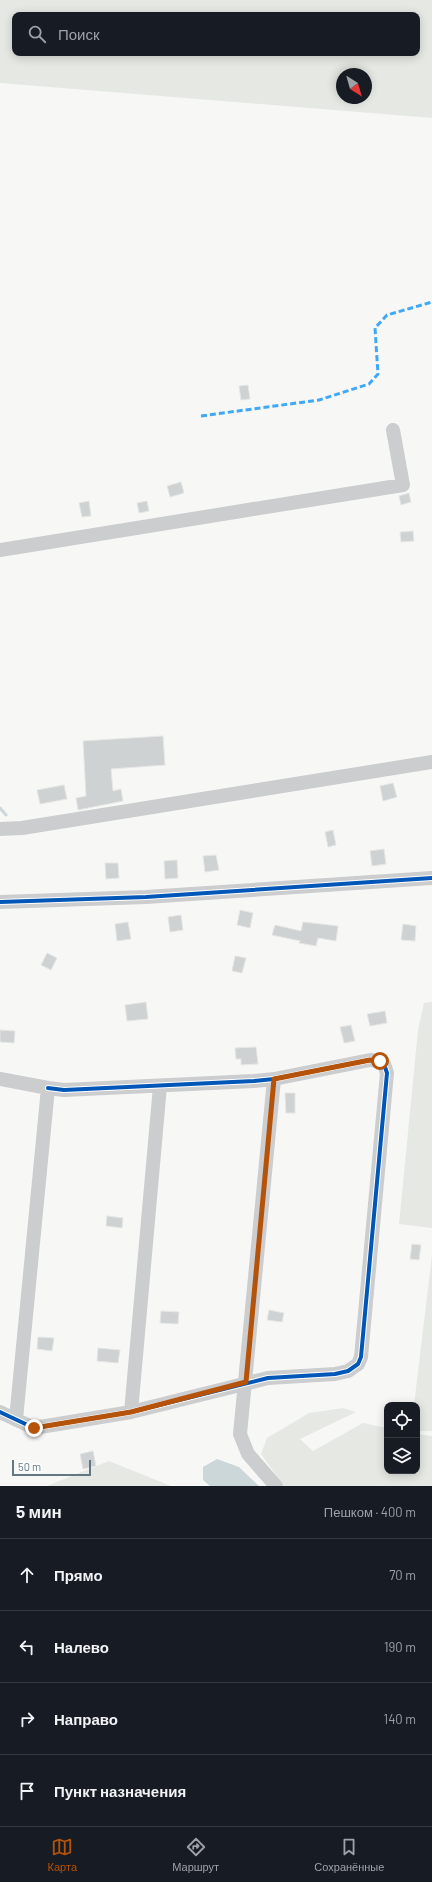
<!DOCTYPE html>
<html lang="ru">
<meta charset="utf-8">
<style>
:root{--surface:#171b24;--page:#242831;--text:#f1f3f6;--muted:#9ea1a6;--line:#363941;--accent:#b45309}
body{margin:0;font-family:Barlow,sans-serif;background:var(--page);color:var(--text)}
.controls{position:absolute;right:12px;bottom:12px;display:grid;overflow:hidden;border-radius:8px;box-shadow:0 2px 10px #0003}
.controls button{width:36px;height:36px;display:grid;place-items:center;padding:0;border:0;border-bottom:1px solid var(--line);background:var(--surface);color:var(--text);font:20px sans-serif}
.compass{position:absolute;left:336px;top:68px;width:36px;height:36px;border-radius:50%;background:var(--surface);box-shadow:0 2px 10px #0003;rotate:143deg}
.scale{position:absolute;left:12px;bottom:10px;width:79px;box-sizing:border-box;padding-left:4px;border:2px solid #617883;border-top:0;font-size:11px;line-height:14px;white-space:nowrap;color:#617883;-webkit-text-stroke:3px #fff;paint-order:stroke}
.stop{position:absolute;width:12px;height:12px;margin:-9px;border:3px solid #b45309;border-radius:50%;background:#fff}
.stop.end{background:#b45309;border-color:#fff;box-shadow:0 1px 4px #0008}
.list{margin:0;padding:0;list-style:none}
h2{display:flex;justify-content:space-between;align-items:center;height:52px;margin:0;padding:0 16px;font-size:17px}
h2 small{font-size:13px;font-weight:400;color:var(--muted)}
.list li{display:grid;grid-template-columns:26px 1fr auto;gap:12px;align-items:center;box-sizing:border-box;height:72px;padding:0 16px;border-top:1px solid var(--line)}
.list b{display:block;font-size:15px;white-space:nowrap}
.list em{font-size:13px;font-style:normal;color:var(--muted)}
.icon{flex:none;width:22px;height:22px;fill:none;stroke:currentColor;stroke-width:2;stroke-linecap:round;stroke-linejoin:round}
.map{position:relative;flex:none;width:432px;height:1486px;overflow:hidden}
.search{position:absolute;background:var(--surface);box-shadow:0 2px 10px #0003;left:12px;right:12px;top:12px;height:44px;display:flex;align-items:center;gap:10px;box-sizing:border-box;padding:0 14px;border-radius:8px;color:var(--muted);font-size:15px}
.sheet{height:340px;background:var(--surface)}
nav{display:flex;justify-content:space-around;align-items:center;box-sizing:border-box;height:56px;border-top:1px solid var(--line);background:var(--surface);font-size:11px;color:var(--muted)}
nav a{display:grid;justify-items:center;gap:2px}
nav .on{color:var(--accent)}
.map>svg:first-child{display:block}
.green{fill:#e6e9e3;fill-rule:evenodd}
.water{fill:#ccd7d9}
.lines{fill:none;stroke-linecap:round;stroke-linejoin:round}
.stream{stroke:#ccd7d9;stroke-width:3}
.building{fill:#cfd2d2;stroke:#e6e6e6}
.minor{stroke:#cccdce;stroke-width:14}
.quiet{stroke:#3fa9f5;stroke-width:3;stroke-dasharray:6 3;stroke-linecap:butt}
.cycleway-casing{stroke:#fff;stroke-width:6}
.cycleway{stroke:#0057b8;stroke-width:4}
.route{stroke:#b45309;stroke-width:5}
</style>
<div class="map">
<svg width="432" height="1486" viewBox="0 0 432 1486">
<rect width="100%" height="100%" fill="#f7f7f6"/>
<path class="green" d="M0,0h432v118l-432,-35zM15,15h402v38h-402zM342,74h24v24h-24z
M432,1002v226l-33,-4 19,-194 6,-27z
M432,1255v176h-15v-26h-3z
M343,1408l13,4 -56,27 13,12 50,-28 24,5v43h30v-37l15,2v50h-148l-23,-32 6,-16 42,-25z
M109,1461l62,25h-124z"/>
<path class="water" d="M217,1459l22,8 20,19h-49l-7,-6v-13z"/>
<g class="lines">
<path class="stream" d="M0,808l6,7"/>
</g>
<path class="building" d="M248,385l2,14 -9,1 -2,-14z
M181,482l3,11 -14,4 -3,-11z
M409,493l2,9 -10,3 -2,-9z
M89,501l2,15 -9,1 -3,-14z
M147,501l2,10 -10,2 -2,-10z
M413,531l1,10 -13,1 -1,-10z
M163,736l2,29 -54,4 2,22 8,-2 2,12 -45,9 -2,-12 10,-2 -3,-55z
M393,783l4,14 -14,4 -3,-15z
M64,785l3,14 -27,5 -3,-14z
M333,830l3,15 -8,2 -3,-15z
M384,849l2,15 -14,2 -2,-15z
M216,855l3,15 -14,2 -2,-16z
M177,860l1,18 -13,1 -1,-18z
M105,863h13l1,15 -13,1z
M240,910l13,3 -3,15 -13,-3z
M181,915l2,15 -13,2 -2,-15z
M128,922l3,17 -14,2 -2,-17z
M303,922l35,4 -2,15 -18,-3 -2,8 -17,-3 1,-2 -28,-6 3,-10 26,6z
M403,924l13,2 -1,15 -14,-1z
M47,953l10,5 -6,12 -10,-5z
M235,956l11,2 -4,15 -10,-2z
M146,1002l2,17 -21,2 -2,-16z
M385,1011l2,12 -17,3 -3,-12z
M351,1025l4,16 -11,2 -4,-16z
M0,1030l15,1 -1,12 -14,-1z
M256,1047l2,17 -17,1v-6h-5l-1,-11z
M285,1093h10v20h-9z
M107,1216l16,2 -1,10 -16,-2z
M412,1244l9,1 -2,15 -9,-1z
M269,1310l15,3 -2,9 -15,-2z
M161,1311l18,1 -1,12 -18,-1z
M38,1337l16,1 -2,13 -15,-2z
M98,1348l22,2 -2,13 -21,-2z
M93,1451l3,15 -13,3 -3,-15z"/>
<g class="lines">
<path class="minor" d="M0,550l403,-65 -10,-55
M0,829l22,-1 410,-66
M0,902l146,-5 286,-19
M0,1079l48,9 -32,331
M274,1079l-34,355 8,20 28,32
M0,1412l34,16 97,-16 137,-34 67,-4 13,-3 10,-7 3,-7 26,-284 -3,-9 -4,-3 -10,-1 -96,19 -20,2 -190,9 -16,-2
M131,1412l29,-326"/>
<path class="quiet" d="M201,416l118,-16 50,-16 9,-10 -3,-46 12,-13 45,-13"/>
<g class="cycleway-casing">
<path id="cycleway" d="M0,902l146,-5 286,-19
M0,1412l34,16 97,-16 137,-34 67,-4 13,-3 10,-7 3,-7 26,-284 -3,-9 -4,-3 -10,-1 -96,19 -20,2 -190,9 -16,-2"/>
</g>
<use href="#cycleway" class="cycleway"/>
</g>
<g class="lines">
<path class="route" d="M34,1428l97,-16 115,-30 28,-303 96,-19 10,1"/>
</g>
</svg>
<div class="controls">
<button><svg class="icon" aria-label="locate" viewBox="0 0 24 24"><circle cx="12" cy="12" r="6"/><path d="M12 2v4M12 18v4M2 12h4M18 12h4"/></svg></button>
<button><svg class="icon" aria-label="layers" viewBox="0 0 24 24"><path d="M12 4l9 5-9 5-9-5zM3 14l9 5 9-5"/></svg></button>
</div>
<svg class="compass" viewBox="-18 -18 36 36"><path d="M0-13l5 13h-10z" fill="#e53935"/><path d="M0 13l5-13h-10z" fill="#9ea1a6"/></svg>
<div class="scale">50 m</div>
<div class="stop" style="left:380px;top:1061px"></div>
<div class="stop end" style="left:34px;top:1428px"></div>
<div class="search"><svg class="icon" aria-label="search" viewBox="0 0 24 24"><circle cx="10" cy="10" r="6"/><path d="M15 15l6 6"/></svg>Поиск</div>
</div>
<section class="sheet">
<h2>5 мин<small>Пешком · 400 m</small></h2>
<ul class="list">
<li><svg class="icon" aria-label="ahead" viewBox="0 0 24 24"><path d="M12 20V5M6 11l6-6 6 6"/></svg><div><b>Прямо</b></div><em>70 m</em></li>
<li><svg class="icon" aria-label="left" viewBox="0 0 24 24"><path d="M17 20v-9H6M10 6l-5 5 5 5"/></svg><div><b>Налево</b></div><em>190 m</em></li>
<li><svg class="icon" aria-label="right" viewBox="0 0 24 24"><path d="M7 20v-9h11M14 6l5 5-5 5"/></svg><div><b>Направо</b></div><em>140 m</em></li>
<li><svg class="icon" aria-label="arrive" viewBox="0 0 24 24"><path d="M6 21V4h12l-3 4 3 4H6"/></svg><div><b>Пункт назначения</b></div></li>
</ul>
</section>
<nav>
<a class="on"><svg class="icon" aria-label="map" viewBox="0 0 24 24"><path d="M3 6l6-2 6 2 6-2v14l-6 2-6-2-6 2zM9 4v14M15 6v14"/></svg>Карта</a>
<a><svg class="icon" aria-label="directions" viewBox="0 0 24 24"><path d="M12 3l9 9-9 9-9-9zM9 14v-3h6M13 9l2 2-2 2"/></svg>Маршрут</a>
<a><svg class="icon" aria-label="saved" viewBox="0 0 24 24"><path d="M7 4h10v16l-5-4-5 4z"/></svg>Сохранённые</a>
</nav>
